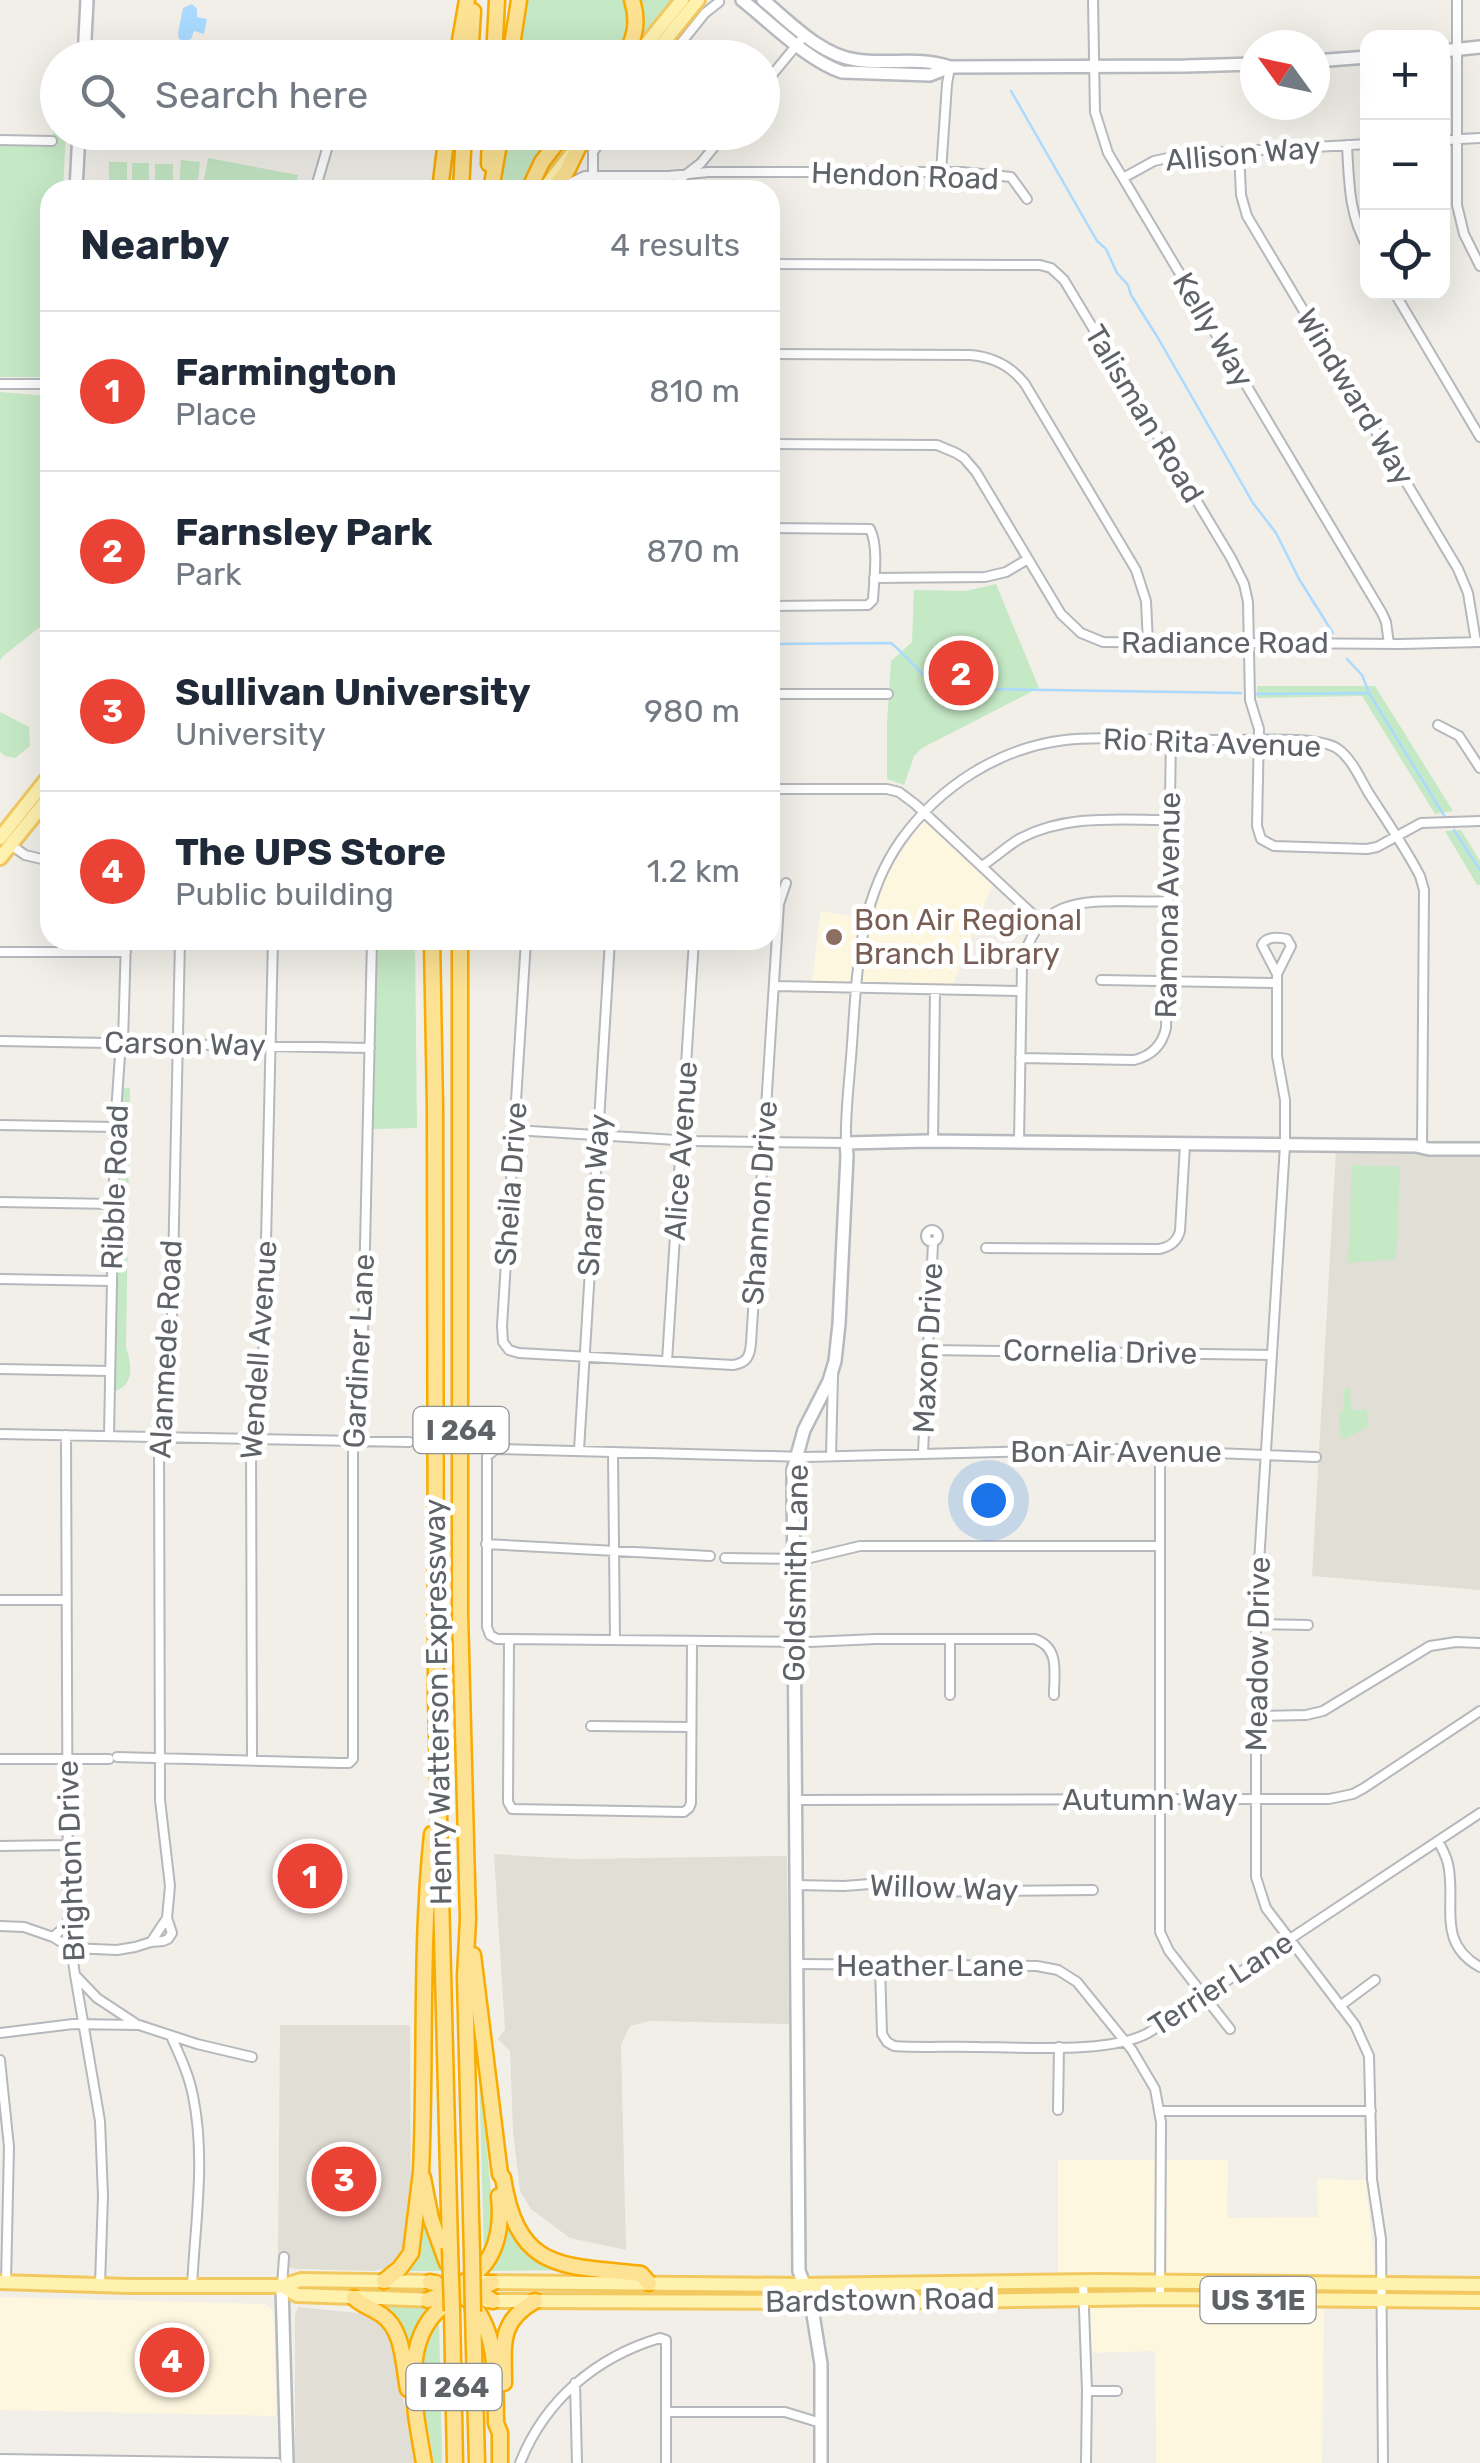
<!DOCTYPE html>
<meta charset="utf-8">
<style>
:root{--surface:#fff;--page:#f6f6f7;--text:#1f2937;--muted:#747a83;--line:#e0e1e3;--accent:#ea4335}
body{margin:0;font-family:Rubik,sans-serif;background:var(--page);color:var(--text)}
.controls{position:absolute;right:30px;top:30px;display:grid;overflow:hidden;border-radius:20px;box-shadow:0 10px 40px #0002}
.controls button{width:90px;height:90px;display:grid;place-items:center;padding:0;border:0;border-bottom:2px solid var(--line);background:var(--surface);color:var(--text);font:50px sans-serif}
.compass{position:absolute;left:1240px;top:30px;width:90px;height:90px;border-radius:50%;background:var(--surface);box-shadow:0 10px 40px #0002;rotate:303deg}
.you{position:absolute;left:988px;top:1500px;width:35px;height:35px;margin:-25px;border:8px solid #fff;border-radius:50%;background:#1a73e8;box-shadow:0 0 0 15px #1a73e833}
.badge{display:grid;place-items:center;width:65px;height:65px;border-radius:50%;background:var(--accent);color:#fff;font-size:32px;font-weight:700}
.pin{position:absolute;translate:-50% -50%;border:5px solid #fff;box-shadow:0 2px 10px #0006}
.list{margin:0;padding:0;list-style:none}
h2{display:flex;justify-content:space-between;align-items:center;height:130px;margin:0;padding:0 40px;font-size:42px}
h2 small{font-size:32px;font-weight:400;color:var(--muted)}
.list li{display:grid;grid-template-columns:65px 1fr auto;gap:30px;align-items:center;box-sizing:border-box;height:160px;padding:0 40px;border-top:2px solid var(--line)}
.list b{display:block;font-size:38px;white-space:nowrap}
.list p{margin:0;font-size:32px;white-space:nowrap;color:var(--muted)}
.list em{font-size:32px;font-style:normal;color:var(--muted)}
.icon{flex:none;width:55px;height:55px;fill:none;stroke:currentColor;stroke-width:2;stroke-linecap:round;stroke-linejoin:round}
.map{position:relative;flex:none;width:1480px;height:2463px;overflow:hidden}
.search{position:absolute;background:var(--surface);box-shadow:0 10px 40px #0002;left:40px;top:40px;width:740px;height:110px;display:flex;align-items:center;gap:25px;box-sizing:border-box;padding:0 35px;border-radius:55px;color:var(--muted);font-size:38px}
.panel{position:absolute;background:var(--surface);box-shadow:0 10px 40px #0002;left:40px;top:180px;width:740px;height:770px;border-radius:30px}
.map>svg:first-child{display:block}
.commercial{fill:#fef7e0}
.education{fill:#e1ded6}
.green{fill:#c5e8c5}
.water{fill:#aadaff}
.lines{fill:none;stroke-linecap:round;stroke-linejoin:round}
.stream{stroke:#aadaff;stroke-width:2.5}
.street-casing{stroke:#b5b8bc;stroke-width:12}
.secondary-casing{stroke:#b6babf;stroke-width:16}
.primary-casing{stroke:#f2c960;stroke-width:18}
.highway-casing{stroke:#f9ab00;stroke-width:19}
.street{stroke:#fff;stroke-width:8}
.secondary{stroke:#fff;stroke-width:11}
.primary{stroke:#fff2af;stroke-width:12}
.highway{stroke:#fde293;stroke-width:14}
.highway-bridge-casing{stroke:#f9ab00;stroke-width:19;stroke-linecap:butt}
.highway-bridge{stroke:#fde293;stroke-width:14}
.education-dot{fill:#8d6e63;stroke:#fff;stroke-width:4}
.labels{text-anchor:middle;stroke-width:10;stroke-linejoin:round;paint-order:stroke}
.shield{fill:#fff;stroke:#8f9295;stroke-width:2.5}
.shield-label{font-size:28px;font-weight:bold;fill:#5f6368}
.street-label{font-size:30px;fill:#5f6368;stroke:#fff}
.education-label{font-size:30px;fill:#785e54;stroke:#fff;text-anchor:start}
</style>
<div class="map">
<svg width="1480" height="2463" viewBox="0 0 1480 2463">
<rect width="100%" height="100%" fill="#f1efe8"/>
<path class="commercial" d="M923,820l70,63 -40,101 -141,-2 9,-71 48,9 19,-48z
M1058,2160h170l-1,58 91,-1 -1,-38 49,1 9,95 -4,2 -308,-1 -5,-4z
M0,2297l265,7 9,7 2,105 -276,-6z
M1089,2305l235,1 -2,157h-166l-1,-112 -66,2z"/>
<path class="education" d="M1336,1150l58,4 86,1v435l-168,-14z
M494,1854l80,5 213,-3 2,168 -139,-3 -20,5 -9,19 5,205 -56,-12 -39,-29 -11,-18 -7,-60 -3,-80 -12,-12 7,-10z
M280,2025h130l1,199 -6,27 -6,10 -11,7 -14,3 -78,-2 -18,-5z
M298,2307l69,7 14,5 12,14 7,53 18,77h-123v-148z"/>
<path class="green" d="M523,0h104l4,30 -12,27 -105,1z
M635,0h38l-38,47z
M54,115h3l1,17 8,1 -3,57h-13v187h-50v-236l53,1z
M505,133h55l-45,57h-17z
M208,158l90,17 -3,15h-93z
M181,160l19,2 -3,26 -18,-1z
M109,162h18v27h-18z
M132,163h17v26h-17z
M155,164h18v25l-18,1z
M0,392l50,4v14l-10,217 -37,29 -3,5z
M996,584l43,104 -117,60 -8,8 -10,29 -17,-6v-56l4,-62 21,-19 2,-52 52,1z
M1257,686h118l78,125 -18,3 -73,-118 -105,2z
M0,712l29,15 1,19 -15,12 -10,-2 -5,-4z
M1461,830l19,31v24h-3l-32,-54z
M376,940h39l2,188 -44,1z
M121,1088h9l-4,259c6,19 9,38 -13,45l4,-245z
M1352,1165l48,2 -4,92 -48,4z
M1350,1388l1,19 4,4 11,-2 3,17 -26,14 -3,-6 -1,-20 4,-3 1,-22z
M479,2069l15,153 -2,16 -8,15z
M421,2198l7,40 17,33h-40z
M505,2212l10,20 57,38 -87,1z
M375,2307h59l-18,25 -7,21 -7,-13z
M439,2320l3,143h-8c-6,-42 -28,-109 5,-143z"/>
<path class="water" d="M192,4l5,5v8l10,2 -3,15 -10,-3 -3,8 -6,2 -6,-2 -1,-6 5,-25z"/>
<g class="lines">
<path class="stream" d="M1011,91l86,150 9,8 11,24 11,12 3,10 27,43 95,165 23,30 23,46 34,54
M770,644l121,-1c26,21 42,54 79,52l6,-6h6l259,4
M1347,659l15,16 6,15
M1256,694l113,-1 76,124
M1454,830l26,40"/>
<g class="street-casing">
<path id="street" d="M1093,0l2,112 13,41 274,460 4,9 3,22
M1457,0v205l7,29 16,32
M669,58l36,-45 14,-11
M762,87l43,-52
M0,140l52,1
M1442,140l38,-2
M1347,145c2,37 2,71 21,103
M1239,151l2,44 6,21 211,353 10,24 8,49
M941,172l6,-88 3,-17
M593,176v-24l14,-20
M1123,178l31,-17 32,-7 182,-10
M315,190l17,-58
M563,190l9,-8 13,-6h84l39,-4h254l49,5 16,22
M673,190l6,-10 22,-17 25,-31
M770,264l270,1 11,3 13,12 167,278 13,26 4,18 2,98 9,29 -2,97 4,13 13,7 93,3 10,-2 44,-24 59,-2
M1394,292l86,145
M770,354l200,1c24,2 41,11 55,29l111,186 10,31 2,42
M0,384h50
M770,444l167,1 19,8 8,5 12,14 85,142 20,19 22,9 298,2 79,-2
M770,528l100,1c9,18 4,50 3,71l-5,5 -98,1
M874,578l111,-1 21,-5 22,-13
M770,694h118
M1438,725l21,11 21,32
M770,789h117l12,3 16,12 127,119
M11,845l14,10 25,6
M982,866c14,-9 25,-20 39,-28 46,-24 98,-18 149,-18
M526,940l-24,386 1,16 6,8 10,3 214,12c14,-2 17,-9 18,-22l28,-439 7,-21
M0,952h126
M1277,974l-15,-29c4,-9 17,-8 25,-6l4,7 -14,28v82l8,44v45l-29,466v266l10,31 89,117 14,31 3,123 9,60 2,224
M1101,980l176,3
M775,986l246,5
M0,1041l370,7
M1020,1058l114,2c17,-4 28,-14 32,-32l5,-288
M0,1125l115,2
M514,1130l179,11 153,2c-1,-33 4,-66 6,-99 5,-71 6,-143 49,-204 39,-54 98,-92 164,-100 23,-3 46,-2 69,-1 33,0 66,1 99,1 23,0 87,-4 105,9 13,9 22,29 30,43 18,28 37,55 52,84l4,14 -2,257
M933,1142l2,-152
M1019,1142l3,-177c17,-82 85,-60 146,-64
M0,1202l114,2
M926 1236a6 6 0 1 1 12 0a6 6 0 1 1-12 0Z
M986,1248l173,1c11,-2 18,-7 21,-18l5,-86
M0,1279l112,2
M928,1350l344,5
M667,1361l27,-421
M0,1369l109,2
M0,1434l409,8
M66,1435l2,489 7,51 25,146 3,75 -3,88
M109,1435l6,-308 5,-72 3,-13 3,-102
M579,1450l31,-510
M1160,1450v482l9,19 61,78
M613,1452l2,188
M923,1453l10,-210
M831,1456l2,-81
M486,1544l224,12
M725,1558l81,1 54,-13h299
M0,1600h66
M1256,1624l52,1
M509,1640l-1,162 4,7 172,3 5,-4 2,-5 1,-162
M950,1695v-55
M1054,1695c0,-23 6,-47 -19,-56h-159l-67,3 -312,-3 -7,-4 -3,-8v-171l9,-7 310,8 307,-8 203,8
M1256,1716l50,-1 17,-4 107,-65 26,-4 24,1
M591,1726l100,1
M117,1757l223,6h9l4,-4v-316l9,-67 10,-436
M0,1759h109
M252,1760l-1,-321 12,-69 10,-430
M795,1800l534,-1 24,-5 11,-6 116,-77
M1438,1841c4,7 8,14 10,23 9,39 -13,78 32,103
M0,1846l67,-1
M796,1885l48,1 26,-2 41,8 182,-2
M0,1926l24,1 29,10 15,-13
M53,1937l18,11 46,2 18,-3 16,-5 12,-1 5,-2 4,-6 -5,-15 3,-32 -10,-86 -1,-363 12,-73 9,-424
M151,1942l16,-24
M796,1964l241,2 21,4 19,12 55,68 23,39 6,33 -1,176
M880,1966l2,68 5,8 7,4c28,2 57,0 85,1 46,0 130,7 169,-14l332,-220
M76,1976l21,22 38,25
M1340,2006l35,-26
M0,2033l73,-9 66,1 58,19 55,13
M171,2036c9,20 18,39 22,60 13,63 2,127 -1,191
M0,2060l9,87 -3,135
M1058,2110l1,-63
M1159,2111h212
M1083,2282l4,109 -1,72
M282,2286l2,-29
M575,2383l2,80
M1087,2391h30
M666,2412h119l36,11
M0,2459l277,4
M520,2463c25,-63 76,-106 140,-125l6,2v123"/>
</g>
<g class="secondary-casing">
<path id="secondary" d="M742,0c29,23 65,60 100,72l88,3 20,-8
M763,0c27,22 57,55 93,60 32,5 63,-4 94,7l235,-1 70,-2
M1442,51l38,-4
M84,58l3,-58
M1315,61l53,-4
M76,190l3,-58
M282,2286l5,177
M821,2463v-99l-10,-62 -12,-31 -6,-801 11,-40 25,-49 6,-20 4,-37 8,-168 -1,-13 81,-2 489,5 13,3h51"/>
</g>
<g class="primary-casing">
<path id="primary" d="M635,58l47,-58
M651,58l47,-58
M543,190l46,-58
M0,838l50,-63
M0,858l50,-62
M0,2282l129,4h153l19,-6 135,2
M481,2282l322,3 296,-4 381,4
M282,2286l15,9 140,5
M487,2301l395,1 278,-4 320,3"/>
</g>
<g class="highway-casing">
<path id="highway" d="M457,58l10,-58
M470,58l3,-47
M494,58l3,-58
M510,58l9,-58
M624,58c11,-20 15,-36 8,-58
M489,164l1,-32
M532,183l10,-21 23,-30
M440,190l7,-58
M461,190l3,-58
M491,190l10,-58
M552,190l15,-19 12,-25
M432,940l3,167 1,591 14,550
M460,940v673l8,306 -3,57 7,279
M473,1955l27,219 3,4c15,94 58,87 138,96l8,9
M423,2178l8,41 16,44
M384,2281l16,-13 11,-15 10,-81c5,-112 -1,-225 11,-338
M430,2282c15,5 32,10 43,23 26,32 22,79 23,118l4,10v30
M469,2285l24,16
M354,2298c9,8 18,10 28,17 22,15 21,50 26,74
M428,2300c53,-20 77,-45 71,-104
M452,2311l3,152
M473,2312l4,151
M504,2383c0,-38 -6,-61 31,-82
M424,2463c-8,-48 -26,-121 18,-156 14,-12 33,-18 50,-24"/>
</g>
<use href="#street" class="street"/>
<use href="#secondary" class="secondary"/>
<use href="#primary" class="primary"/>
<use href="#highway" class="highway"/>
<g class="highway-bridge-casing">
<path id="highway-bridge" d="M450,2248l2,63
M472,2255l1,57"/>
</g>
<use href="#highway-bridge" class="highway-bridge"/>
</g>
<circle class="education-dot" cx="834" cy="937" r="10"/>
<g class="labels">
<g class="shield">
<rect x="413.5" y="1407" width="95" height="46" rx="8"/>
<rect x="1200.5" y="2277" width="115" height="46" rx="8"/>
<rect x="406.5" y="2364" width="95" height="46" rx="8"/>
</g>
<g class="shield-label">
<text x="461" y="1440">I 264</text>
<text x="1258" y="2310">US 31E</text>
<text x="454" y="2397">I 264</text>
</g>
<g class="street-label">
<text transform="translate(1243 154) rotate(-5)" y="10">Allison Way</text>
<text transform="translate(905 176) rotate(2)" y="10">Hendon Road</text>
<text transform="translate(1213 330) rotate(59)" y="10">Kelly Way</text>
<text transform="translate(1355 397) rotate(59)" y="10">Windward Way</text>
<text transform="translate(1144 414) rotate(59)" y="10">Talisman Road</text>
<text x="1225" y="653">Radiance Road</text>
<text transform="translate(1212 743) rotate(2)" y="10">Rio Rita Avenue</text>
<text transform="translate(1168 905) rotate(-89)" y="10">Ramona Avenue</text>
<text transform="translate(185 1044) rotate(1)" y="10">Carson Way</text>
<text transform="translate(681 1151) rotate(-86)" y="10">Alice Avenue</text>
<text transform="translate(511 1184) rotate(-86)" y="10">Sheila Drive</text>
<text transform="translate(115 1187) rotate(-88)" y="10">Ribble Road</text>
<text transform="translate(594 1195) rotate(-86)" y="10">Sharon Way</text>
<text transform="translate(760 1203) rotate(-86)" y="10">Shannon Drive</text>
<text transform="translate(928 1348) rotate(-87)" y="10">Maxon Drive</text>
<text transform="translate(166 1349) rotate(-87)" y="10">Alanmede Road</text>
<text transform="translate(259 1350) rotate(-86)" y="10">Wendell Avenue</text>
<text transform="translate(359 1351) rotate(-87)" y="10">Gardiner Lane</text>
<text transform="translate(1100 1352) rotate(1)" y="10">Cornelia Drive</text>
<text x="1116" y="1462">Bon Air Avenue</text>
<text transform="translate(796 1573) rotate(-89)" y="10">Goldsmith Lane</text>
<text transform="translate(1258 1654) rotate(-89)" y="10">Meadow Drive</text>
<text transform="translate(438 1702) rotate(-91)" y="10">Henry Watterson Expressway</text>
<text x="1150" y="1810">Autumn Way</text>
<text transform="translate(71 1861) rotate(-92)" y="10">Brighton Drive</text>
<text transform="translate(944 1888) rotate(2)" y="10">Willow Way</text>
<text x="930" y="1976">Heather Lane</text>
<text transform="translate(1221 1984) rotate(-33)" y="10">Terrier Lane</text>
<text transform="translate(880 2300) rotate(-1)" y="10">Bardstown Road</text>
</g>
<g class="education-label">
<text x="854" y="930">Bon Air Regional<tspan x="854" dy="34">Branch Library</tspan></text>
</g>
</g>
</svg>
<div class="controls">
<button>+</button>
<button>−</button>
<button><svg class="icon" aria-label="locate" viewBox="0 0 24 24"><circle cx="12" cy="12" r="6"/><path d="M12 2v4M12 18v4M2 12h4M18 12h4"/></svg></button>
</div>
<svg class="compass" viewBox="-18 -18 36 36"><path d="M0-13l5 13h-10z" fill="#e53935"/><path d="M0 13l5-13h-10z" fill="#747a83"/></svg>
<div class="you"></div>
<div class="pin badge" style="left:310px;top:1876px">1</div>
<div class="pin badge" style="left:961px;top:673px">2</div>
<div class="pin badge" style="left:344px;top:2179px">3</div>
<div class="pin badge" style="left:172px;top:2360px">4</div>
<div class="search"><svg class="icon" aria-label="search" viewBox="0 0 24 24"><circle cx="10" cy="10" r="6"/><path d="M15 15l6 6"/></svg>Search here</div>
<section class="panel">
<h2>Nearby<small>4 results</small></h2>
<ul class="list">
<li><span class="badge">1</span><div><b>Farmington</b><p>Place</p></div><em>810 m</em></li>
<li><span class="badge">2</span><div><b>Farnsley Park</b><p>Park</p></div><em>870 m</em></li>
<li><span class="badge">3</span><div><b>Sullivan University</b><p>University</p></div><em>980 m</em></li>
<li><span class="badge">4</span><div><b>The UPS Store</b><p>Public building</p></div><em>1.2 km</em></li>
</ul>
</section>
</div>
